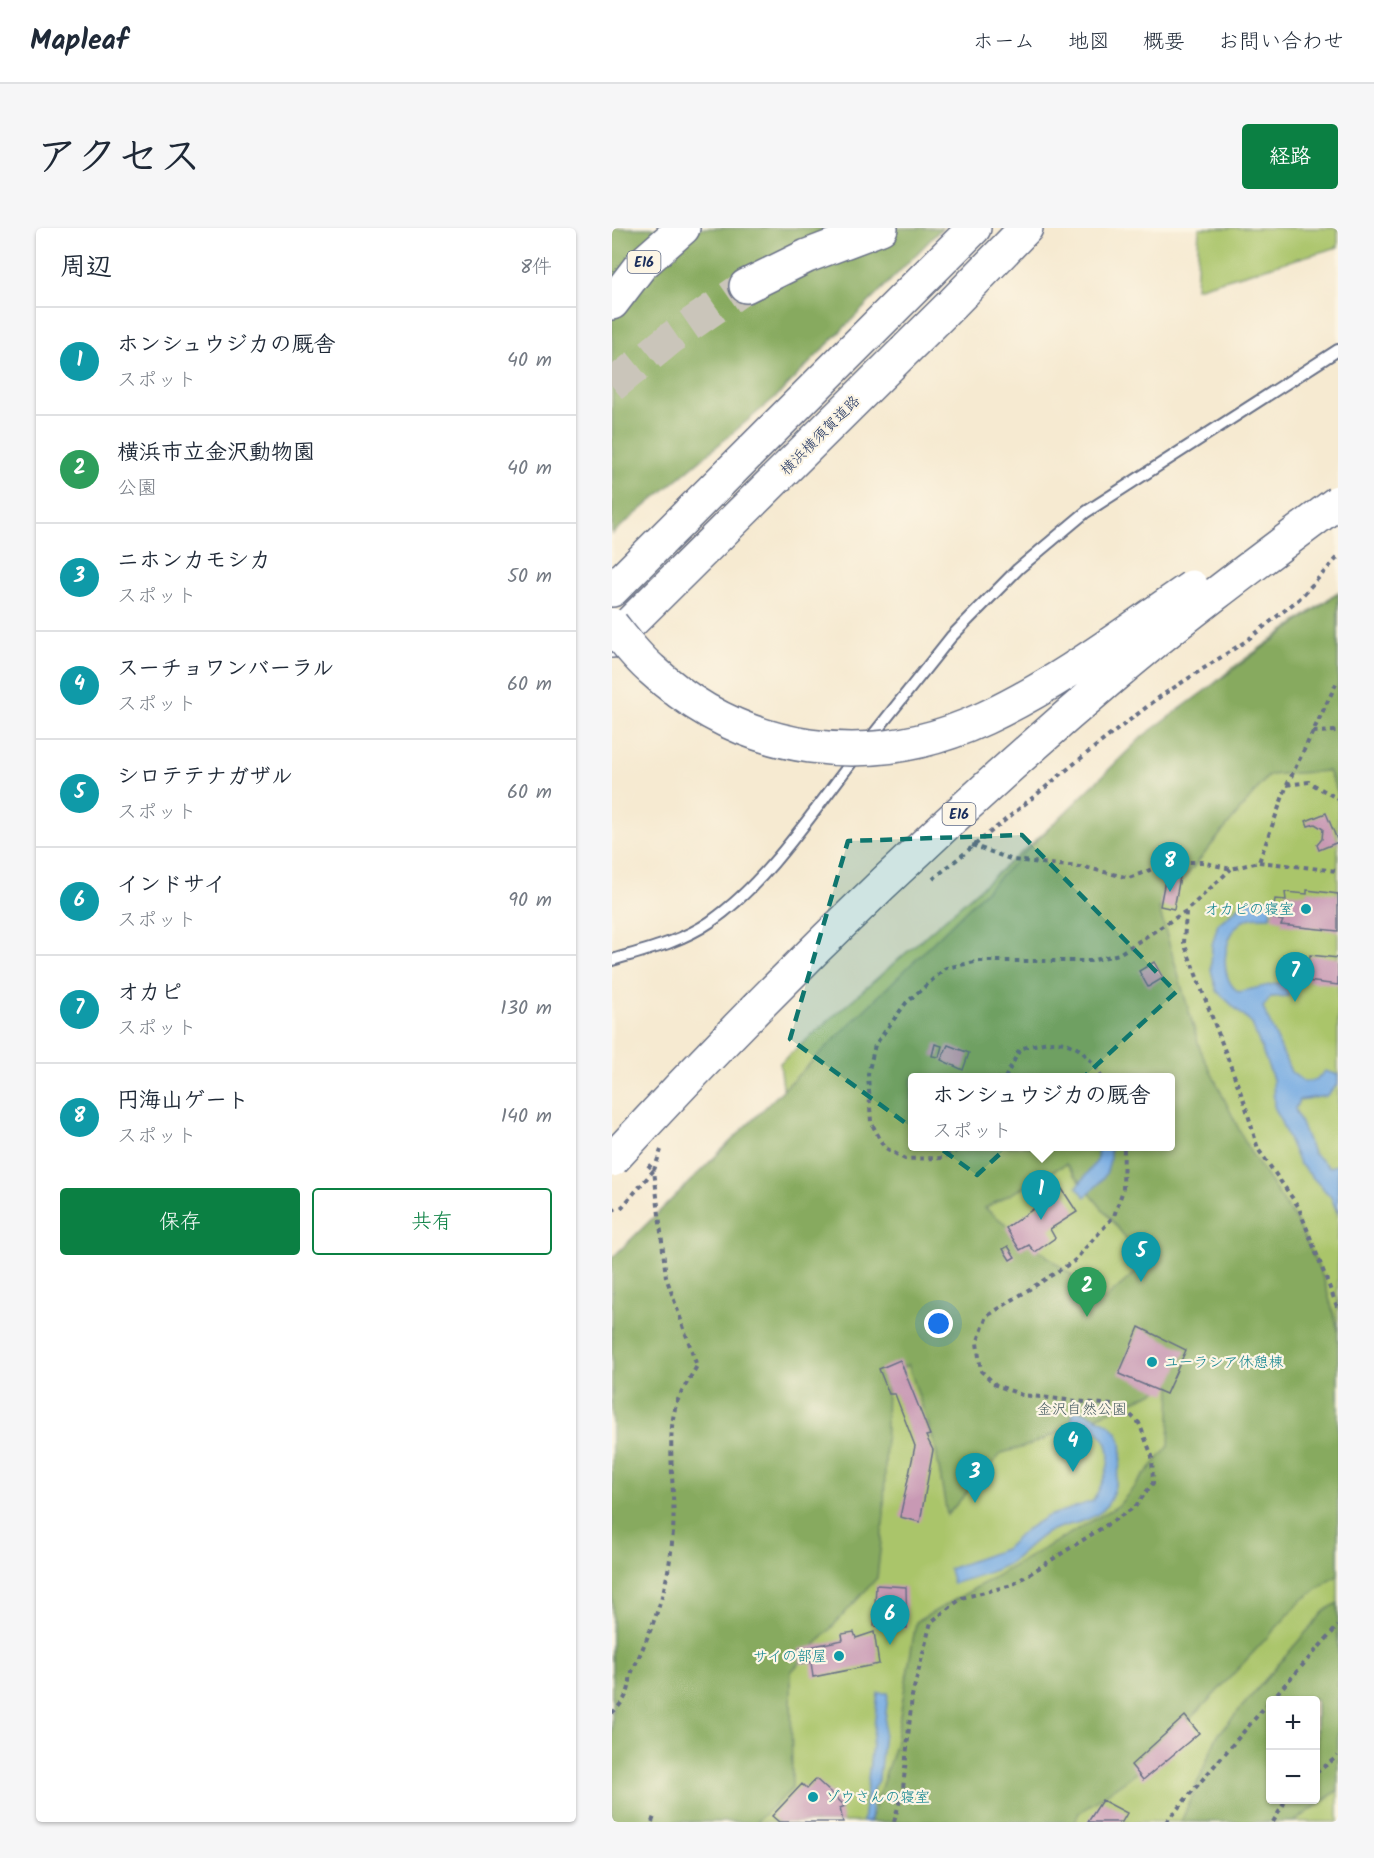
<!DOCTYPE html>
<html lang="ja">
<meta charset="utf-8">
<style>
:root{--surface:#fff;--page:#f6f6f7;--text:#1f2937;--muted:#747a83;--line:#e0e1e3;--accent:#0b8043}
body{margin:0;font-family:Kalam,"Klee One",sans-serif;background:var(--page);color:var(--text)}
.controls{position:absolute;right:18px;bottom:18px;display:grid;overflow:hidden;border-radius:6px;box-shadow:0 2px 4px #0004}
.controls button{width:54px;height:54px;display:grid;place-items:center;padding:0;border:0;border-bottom:2px solid var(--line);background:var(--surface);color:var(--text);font:30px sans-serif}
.you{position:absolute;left:327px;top:1096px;width:21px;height:21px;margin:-15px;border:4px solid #fff;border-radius:50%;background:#1a73e8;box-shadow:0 0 0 9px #1a73e833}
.badge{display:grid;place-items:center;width:39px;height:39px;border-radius:50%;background:var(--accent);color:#fff;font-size:20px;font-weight:700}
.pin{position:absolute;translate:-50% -50px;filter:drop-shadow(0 2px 3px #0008)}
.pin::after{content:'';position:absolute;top:32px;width:21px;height:18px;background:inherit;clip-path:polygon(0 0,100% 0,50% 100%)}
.popup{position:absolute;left:296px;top:845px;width:267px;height:78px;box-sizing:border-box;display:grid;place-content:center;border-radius:6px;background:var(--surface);filter:drop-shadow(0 2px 4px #0005);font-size:20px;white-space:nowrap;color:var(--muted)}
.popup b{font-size:22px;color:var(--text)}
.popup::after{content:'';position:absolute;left:50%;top:100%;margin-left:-12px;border:12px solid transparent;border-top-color:var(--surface)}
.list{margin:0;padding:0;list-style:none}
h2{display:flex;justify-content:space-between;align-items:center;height:78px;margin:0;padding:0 24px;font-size:26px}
h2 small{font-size:20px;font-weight:400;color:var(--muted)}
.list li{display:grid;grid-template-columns:39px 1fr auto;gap:18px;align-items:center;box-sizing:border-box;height:108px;padding:0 24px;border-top:2px solid var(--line)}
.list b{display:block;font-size:22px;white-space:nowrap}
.list p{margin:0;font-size:20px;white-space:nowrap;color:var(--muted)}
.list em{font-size:20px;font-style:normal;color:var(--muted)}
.actions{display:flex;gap:12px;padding:18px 24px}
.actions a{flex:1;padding:14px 0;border:2px solid var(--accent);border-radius:6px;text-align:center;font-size:21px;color:var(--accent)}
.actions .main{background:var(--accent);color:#fff}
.map{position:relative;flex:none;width:726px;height:1594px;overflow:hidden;border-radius:6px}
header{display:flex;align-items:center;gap:36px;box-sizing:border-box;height:84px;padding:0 30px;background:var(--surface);border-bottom:2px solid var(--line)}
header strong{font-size:28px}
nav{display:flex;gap:33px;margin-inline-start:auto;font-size:21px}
.intro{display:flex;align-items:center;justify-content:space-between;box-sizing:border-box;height:144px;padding:0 36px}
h1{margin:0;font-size:42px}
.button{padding:15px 27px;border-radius:6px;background:var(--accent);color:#fff;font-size:21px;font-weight:700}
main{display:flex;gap:36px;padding:0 36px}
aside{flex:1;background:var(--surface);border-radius:6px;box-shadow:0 2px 4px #0004}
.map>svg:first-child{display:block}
.green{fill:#aac56b;stroke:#627a64;stroke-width:1.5;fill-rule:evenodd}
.forest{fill:#87aa5f;stroke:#516c5e;stroke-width:1.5;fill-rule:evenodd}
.water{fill:#75aae2;stroke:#486ca0;stroke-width:1.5}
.building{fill:#c899b4}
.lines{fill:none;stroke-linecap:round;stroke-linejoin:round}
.motorway-tunnel{stroke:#cac5ba;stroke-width:33;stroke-dasharray:33 16;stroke-linecap:butt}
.service-casing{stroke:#687086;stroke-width:14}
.motorway-casing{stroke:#687086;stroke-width:36}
.path{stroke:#687086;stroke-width:4;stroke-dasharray:4.5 4.5;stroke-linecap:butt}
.service{stroke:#fff;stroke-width:10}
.motorway{stroke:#fff;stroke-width:33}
.motorway-bridge-casing{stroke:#687086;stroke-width:36;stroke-linecap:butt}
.motorway-bridge{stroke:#fff;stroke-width:33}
.marked{fill:#0f766e;fill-opacity:0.2;stroke:#0f766e;stroke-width:4.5;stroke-dasharray:12 8;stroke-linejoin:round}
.culture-dot{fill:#0f9aa8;stroke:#fcf5e5;stroke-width:2}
.labels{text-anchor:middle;stroke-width:4.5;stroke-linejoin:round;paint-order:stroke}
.shield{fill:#fcf5e5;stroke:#5e6a86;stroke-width:1.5}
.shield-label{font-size:14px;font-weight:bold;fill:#1b2f5e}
.street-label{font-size:15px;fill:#1b2f5e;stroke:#fcf5e5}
.culture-label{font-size:15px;fill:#0d838f;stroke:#fcf5e5;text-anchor:end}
.park-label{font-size:15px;fill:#465c62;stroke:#fcf5e5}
</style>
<header>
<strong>Mapleaf</strong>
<nav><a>ホーム</a><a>地図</a><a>概要</a><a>お問い合わせ</a></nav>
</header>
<div class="intro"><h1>アクセス</h1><a class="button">経路</a></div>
<main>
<aside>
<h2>周辺<small>8件</small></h2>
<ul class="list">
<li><span class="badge" style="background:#0f9aa8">1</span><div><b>ホンシュウジカの厩舎</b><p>スポット</p></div><em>40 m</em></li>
<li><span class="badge" style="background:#2e9e5b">2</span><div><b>横浜市立金沢動物園</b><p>公園</p></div><em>40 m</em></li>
<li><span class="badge" style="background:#0f9aa8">3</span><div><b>ニホンカモシカ</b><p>スポット</p></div><em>50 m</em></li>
<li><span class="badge" style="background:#0f9aa8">4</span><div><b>スーチョワンバーラル</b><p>スポット</p></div><em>60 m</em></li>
<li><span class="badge" style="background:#0f9aa8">5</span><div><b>シロテテナガザル</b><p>スポット</p></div><em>60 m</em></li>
<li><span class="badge" style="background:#0f9aa8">6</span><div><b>インドサイ</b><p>スポット</p></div><em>90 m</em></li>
<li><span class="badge" style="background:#0f9aa8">7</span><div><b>オカピ</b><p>スポット</p></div><em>130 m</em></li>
<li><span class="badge" style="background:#0f9aa8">8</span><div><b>円海山ゲート</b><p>スポット</p></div><em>140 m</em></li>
</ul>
<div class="actions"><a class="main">保存</a><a>共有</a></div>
</aside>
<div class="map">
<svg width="726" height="1594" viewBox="0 0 726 1594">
<rect width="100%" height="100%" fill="#fcf5e5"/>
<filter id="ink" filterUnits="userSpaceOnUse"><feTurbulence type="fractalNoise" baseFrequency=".0167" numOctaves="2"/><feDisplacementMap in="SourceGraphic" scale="12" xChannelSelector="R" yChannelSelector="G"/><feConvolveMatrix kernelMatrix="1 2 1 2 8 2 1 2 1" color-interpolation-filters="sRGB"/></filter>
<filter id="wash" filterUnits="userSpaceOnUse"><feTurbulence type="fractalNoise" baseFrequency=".008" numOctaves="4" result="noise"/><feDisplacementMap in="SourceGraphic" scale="24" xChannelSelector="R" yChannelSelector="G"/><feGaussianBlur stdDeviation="1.35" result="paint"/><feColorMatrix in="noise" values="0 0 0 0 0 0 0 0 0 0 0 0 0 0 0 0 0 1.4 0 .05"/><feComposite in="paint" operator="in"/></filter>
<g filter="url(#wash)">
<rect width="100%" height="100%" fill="#f6ead1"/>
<path class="green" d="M587,0h139v19l-142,41z
M726,364v1230h-723l229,-263 -64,-496 451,-394zM300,850h258v68h-258zM658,1472h46v100h-46z"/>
<path class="forest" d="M0,0h330l-164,167 -166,139z
M726,365v200l-10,-22 -59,4 -110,134 41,140 49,101 48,72 26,55 15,52v246l-36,25 -92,99 -77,76 -54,38 -4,9h-205l25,-77 21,-123 202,-116 51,-60 2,-61 -144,61 -25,7 -55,62 -12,-70 -27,-81 -21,17 -3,133 -7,64 -86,94 1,117 -36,33h-144v-564l531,-522zM300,850h258v68h-258zM454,936l80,99 -42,37 -119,-92z
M726,1375v187l-44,32h-113l36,-86 108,-126zM704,1472v100h-46v-100z"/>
<path class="water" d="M643,671h17l-2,18c-11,0 -22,-1 -31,7 -16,15 -21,55 0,68l44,-10 6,14 -18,1 -8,10 28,65 13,10 12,-2 9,-9 13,4v9l-12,12 -27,4 -4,9 18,44 16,14 9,-2v49l-7,-17 -32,-34 -25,-57 -1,-27 -21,-55 -35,-33 -6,-21 1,-25 6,-21 26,-21z
M486,919h12c1,27 -6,32 -25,50l-8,-10 20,-26z
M462,1181c41,14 56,22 43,68 -3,12 -5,24 -14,33 -15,13 -33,13 -51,20 -17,7 -27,23 -43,33 -15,10 -38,14 -56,21l-4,-15 56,-20 19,-18 22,-14 47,-16c10,-18 27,-50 6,-68 -6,-5 -20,-7 -28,-10z
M266,1465h10l-9,85 -6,11 -3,33h-7z"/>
<g id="blocks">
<path class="building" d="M714,585l12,29 -19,8 -2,-5 5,-6 1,-10 -8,-5 -7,2 -2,-5z
M554,647l14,2 -6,32 -14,-3z
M695,662l31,4v37l-57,-6 2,-4 -11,-3 3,-19 11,1 -1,-8 22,2z
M698,727l28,3v27l-31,-4z
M542,734l9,16 -15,9 -9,-16z
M323,816l7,2 -3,11 -7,-1z
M336,817l21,8 -6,17 -22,-10z
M450,961l15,23 -27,17 5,9 -20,14 -6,-7 -9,5 -14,-22z
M396,1018l7,11 -5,3 -7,-11z
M527,1099l47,23 -20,44 -47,-20z
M288,1132l30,75 -4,1 7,14 -13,72 -20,-5 15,-71 -20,-52h-6l-10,-25z
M264,1357l30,2 1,41 -33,-2z
M242,1404l2,6 18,-6 5,32 -66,13 -2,-15 -10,2 -2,-15 44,-9 -1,-6z
M573,1488l14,17 -56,47 -12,-15z
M204,1551l29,27 -5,2 3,14h-64l-7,-6 30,-32 5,5z
M490,1572l25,13 -5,9h-34z"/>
</g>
</g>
<g filter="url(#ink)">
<use href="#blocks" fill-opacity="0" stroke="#687086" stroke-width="1.5"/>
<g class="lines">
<path class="motorway-tunnel" d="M0,158l59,-48 75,-52"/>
<g class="service-casing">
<path id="service" d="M257,512l82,-103 67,-68 68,-57 252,-162
M0,732c34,-10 69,-18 98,-38 57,-39 104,-112 147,-167"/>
</g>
<g class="motorway-casing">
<path id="motorway" d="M134,58l61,-30 74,-28
M0,75l29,-38 42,-37
M0,362l362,-362
M0,413l341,-338 73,-75"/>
</g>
<path class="path" d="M701,504l25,-1
M675,557l22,-3 29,17
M360,617l41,15 75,8 41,10 42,-16h31l29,7 28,-7 28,-77 51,-105
M647,634l79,9
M321,651l158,-129 70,-54 85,-55 53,-42 39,-42
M574,684l-2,31 61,161 13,45 40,57 40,103
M393,850l15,-29c41,-13 60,-10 82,29
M354,918l-24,12 -37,1 -21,-12 -13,-25 -3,-48 7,-29 31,-42 40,-35 34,-7h111l28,-7 67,-43 45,-42
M0,982l10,-3 32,-37 -7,-6
M659,1472l67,-74
M0,1485c11,-10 19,-22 18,-37 24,-51 39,-87 43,-145 3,-36 -8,-96 4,-129 5,-12 13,-24 20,-36l-31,-89 -12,-107 7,-20
M704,1545l22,-17
M40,1594l3,-8
M282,1594l9,-33 9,-93 19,-74 31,-24 50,-13 123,-78 18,-24 -1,-27 -13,-33 -18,-17 -99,-11 -26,-10 -15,-14 -4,-28 10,-27 87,-55 40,-45 9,-26 1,-44
M554,1594l104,-121
M661,1594l13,-22"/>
<use href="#service" class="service"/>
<use href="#motorway" class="motorway"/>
<g class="motorway-bridge-casing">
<path id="motorway-bridge" d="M0,397c12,15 24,31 39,44 93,86 219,103 334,49 73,-34 140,-85 207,-131
M0,932c158,-172 326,-335 504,-486 71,-60 147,-116 222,-172"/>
</g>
<use href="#motorway-bridge" class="motorway-bridge"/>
</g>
</g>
<path class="marked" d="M410,607l154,157 -199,183 -187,-136 58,-198z"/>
<g class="culture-dot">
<circle cx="694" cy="681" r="6"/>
<circle cx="540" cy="1134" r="6"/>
<circle cx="227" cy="1428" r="6"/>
<circle cx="201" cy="1569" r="6"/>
</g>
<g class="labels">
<g class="shield">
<rect x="15.5" y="23" width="33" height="22" rx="4.5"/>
<rect x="330.5" y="575" width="33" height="22" rx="4.5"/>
</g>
<g class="shield-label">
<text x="32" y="39">E16</text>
<text x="347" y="591">E16</text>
</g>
<g class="street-label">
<text transform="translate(208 207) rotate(-45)" y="5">横浜横須賀道路</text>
</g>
<g class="culture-label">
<text x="682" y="686">オカピの寝室</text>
<text x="552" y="1139" text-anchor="start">ユーラシア休憩棟</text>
<text x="215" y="1433">サイの部屋</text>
<text x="213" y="1574" text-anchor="start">ゾウさんの寝室</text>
</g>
<g class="park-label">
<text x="470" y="1186">金沢自然公園</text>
</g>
</g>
</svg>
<div class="controls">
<button>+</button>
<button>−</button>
</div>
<div class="you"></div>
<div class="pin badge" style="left:429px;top:992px;background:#0f9aa8">1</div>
<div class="popup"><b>ホンシュウジカの厩舎</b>スポット</div>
<div class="pin badge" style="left:475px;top:1089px;background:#2e9e5b">2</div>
<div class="pin badge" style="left:363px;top:1275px;background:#0f9aa8">3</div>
<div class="pin badge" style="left:461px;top:1244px;background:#0f9aa8">4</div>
<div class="pin badge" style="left:529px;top:1054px;background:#0f9aa8">5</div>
<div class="pin badge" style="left:278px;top:1417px;background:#0f9aa8">6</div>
<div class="pin badge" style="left:683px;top:774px;background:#0f9aa8">7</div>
<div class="pin badge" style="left:558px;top:664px;background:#0f9aa8">8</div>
</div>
</main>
